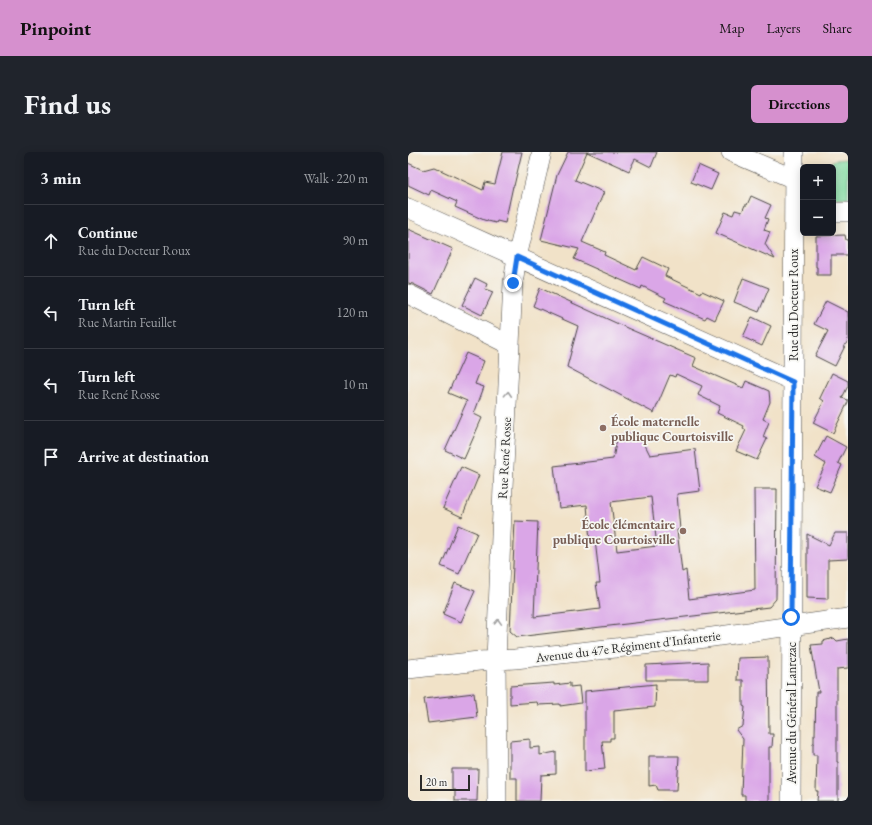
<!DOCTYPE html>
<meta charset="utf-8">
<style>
:root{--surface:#171b24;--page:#20242c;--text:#f1f3f6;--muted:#9ea1a6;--line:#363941;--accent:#d690ce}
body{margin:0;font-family:"EB Garamond",serif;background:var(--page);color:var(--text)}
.controls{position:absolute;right:12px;top:12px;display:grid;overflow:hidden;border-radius:6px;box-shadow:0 2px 10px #0003}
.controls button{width:36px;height:36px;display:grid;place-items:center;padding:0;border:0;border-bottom:1px solid var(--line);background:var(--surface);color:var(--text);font:20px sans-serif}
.scale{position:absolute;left:12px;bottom:10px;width:50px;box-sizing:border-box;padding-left:4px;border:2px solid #2b2b2b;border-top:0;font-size:11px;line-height:14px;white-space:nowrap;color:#2b2b2b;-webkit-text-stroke:3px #f6f6f2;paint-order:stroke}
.stop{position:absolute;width:12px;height:12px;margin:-9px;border:3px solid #1a73e8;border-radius:50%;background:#fff}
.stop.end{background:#1a73e8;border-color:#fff;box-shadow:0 1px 4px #0008}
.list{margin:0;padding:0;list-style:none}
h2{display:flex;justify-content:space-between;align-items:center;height:52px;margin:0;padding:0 16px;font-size:17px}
h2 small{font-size:13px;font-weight:400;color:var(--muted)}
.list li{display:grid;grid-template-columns:26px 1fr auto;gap:12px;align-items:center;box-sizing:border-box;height:72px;padding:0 16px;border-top:1px solid var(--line)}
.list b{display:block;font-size:15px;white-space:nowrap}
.list p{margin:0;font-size:13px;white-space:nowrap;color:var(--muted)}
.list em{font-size:13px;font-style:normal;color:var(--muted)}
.icon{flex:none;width:22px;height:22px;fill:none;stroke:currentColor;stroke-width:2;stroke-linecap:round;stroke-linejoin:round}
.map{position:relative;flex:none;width:440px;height:649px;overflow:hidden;border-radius:6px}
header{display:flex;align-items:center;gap:24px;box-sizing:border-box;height:56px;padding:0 20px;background:var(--accent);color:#111}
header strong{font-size:19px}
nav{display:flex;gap:22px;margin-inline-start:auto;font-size:14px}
.intro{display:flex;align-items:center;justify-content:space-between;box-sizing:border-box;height:96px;padding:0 24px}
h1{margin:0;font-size:28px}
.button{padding:10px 18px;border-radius:6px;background:var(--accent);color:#111;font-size:14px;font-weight:700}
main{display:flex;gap:24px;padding:0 24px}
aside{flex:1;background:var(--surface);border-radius:6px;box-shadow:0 2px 10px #0003}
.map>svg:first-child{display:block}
.green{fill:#82dca2;stroke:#568466}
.building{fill:#daa6e7;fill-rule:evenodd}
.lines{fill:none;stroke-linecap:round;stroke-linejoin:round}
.minor-casing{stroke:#494643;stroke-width:20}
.minor{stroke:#fff;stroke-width:19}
.oneway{stroke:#a0a0a0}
.route{stroke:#1a73e8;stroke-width:5}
.education-dot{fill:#8d6e63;stroke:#f6f6f2;stroke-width:1.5}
.labels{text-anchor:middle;stroke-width:3.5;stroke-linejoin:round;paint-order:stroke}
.street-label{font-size:13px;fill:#2b2b2b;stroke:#f6f6f2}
.education-label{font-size:13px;font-weight:bold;fill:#785e54;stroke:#f6f6f2;text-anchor:start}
</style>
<header>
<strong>Pinpoint</strong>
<nav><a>Map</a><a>Layers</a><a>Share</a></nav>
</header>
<div class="intro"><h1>Find us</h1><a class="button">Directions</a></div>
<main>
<aside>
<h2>3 min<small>Walk · 220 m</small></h2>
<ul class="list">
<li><svg class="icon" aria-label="ahead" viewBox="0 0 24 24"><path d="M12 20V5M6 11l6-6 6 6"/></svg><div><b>Continue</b><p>Rue du Docteur Roux</p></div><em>90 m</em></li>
<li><svg class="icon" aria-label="left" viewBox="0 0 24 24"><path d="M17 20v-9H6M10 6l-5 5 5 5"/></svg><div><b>Turn left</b><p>Rue Martin Feuillet</p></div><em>120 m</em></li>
<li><svg class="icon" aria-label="left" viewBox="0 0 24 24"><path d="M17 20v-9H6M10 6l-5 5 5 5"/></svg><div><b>Turn left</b><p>Rue René Rosse</p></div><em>10 m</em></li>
<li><svg class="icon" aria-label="arrive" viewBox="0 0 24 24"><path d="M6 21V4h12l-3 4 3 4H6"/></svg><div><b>Arrive at destination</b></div></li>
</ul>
</aside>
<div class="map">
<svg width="440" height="649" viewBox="0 0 440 649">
<rect width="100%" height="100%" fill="#f6f6f2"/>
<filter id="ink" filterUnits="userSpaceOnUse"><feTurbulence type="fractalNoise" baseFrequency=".025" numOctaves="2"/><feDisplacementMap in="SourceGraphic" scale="8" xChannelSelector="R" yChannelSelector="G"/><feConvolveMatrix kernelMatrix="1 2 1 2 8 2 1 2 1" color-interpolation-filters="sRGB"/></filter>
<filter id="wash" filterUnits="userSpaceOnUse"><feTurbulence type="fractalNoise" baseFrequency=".012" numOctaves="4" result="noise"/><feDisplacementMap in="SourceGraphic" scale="16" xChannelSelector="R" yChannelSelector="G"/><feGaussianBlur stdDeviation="0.9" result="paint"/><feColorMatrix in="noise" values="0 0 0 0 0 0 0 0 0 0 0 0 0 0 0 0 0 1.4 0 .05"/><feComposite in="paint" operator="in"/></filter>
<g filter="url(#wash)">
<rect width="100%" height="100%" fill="#f1e2c8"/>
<path class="green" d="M440,7v40h-12l-3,-1v-31h-7l8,-7z"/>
<g id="blocks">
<path class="building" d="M95,0h19l-8,34h-1l-8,37 -8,-2 -1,2 -12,-3 -29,-13 2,-5 -26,-12 -2,5 -21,-10v-22l15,7 11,-3 49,23 2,-8 10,2z
M160,0h89l-6,15 -16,-8 -6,12 -42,-19 -12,28 29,12 -22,50 23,10 -1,3 32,15 7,-13 25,12 -3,7 36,17 1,-2 22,10 -9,19 -8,-4 -2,3 -41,-18 2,-3 -24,-12 -1,3 -67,-30 5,-10 -38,-9 16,-65z
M290,13l20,9 -7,16 -20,-8z
M343,44l20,9 -6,13 3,1 -4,11 6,2 -5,12 10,15 -59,-26 9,-21 8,3 2,-5 7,2 3,-7h2z
M0,77l45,20 -20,45 -20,-10 -5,-1z
M437,83l1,5h2v15h-17v20h-14v-8h-1v-31z
M67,126l12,6 -2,5 8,3 -11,23 -20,-10z
M335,126l26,10 -10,24 -25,-10z
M132,136l87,40 69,30 -3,8 50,22 3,-7 23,10 1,11 -7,17 6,3 -6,15 4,2 -10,21 -21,-9 10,-21 -3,-2 1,-2 -27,-13 3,-7 -22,-11 4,-9 -26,-12 -1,3 -5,-2 -16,38 -87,-46 11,-41 -45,-20z
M418,149l22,11v28l-13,26 -20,-10 13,-25 -14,-7z
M344,165l19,9 -9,20 -19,-9z
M58,201l18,8 -9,23 9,3 -10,27 8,4 -18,41 -19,-9 22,-49 -19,-8z
M424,221l16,8v5l-6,12 6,2v2l-15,31 -20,-10 11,-22 -4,-3z
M218,282h7l6,2 4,5 7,14 45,-6 5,42 -23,3 3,36h-3l5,42 4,-2 3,29 66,-9 -1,-101h23l-1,110 -7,8 -252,30 -7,-6 5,-110 23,1 -4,95 66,-8 -4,-26h4l-5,-43 -5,1 -3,-36 -28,3 -5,-42 59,-7 3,-16 4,-6zM243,345l6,49 -40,5 -6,-49z
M418,284l20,11 -8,16 4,2 -12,27 -15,-6 11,-22 -11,-7z
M53,315l18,8 -17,42 -19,-9z
M50,373l19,8 -18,41 -18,-8z
M427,381h13v26l-20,1v39l-21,-1v-64l22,11z
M47,431l20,8 -14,31 -18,-8z
M426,486l3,3 11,-2v29l-11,1v93h1v39h-21l1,-10h-2l1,-36h-4v-12h1v-8h1l1,-43h3l-8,-47 12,-1v-3z
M360,505l1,77h4l-1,13h-3v54h-24v-6h-4l2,-56 -7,-9 7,-4 2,-19 -2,-1v-26h-6l1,-22z
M300,510v18h-62v-15z
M146,531v2l16,-2v4l9,-1 2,17 -21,3v-2l-22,1 -1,-3 -27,2v-18z
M248,532l-1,23 -41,4v27h-4v3h-8l3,28 -20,2v-80z
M66,541l3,24 -49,6 -4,-24z
M122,587v9l10,-1v8l16,-3v22l-15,1 -1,26h-23v-23h-7v-37z
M241,604h30l-2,34h-19l-2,-5 -7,1z
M44,617h26l-1,32h-22v-11h-3z"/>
</g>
</g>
<g filter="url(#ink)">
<use href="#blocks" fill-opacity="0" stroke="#494643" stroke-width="1"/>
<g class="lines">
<g class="minor-casing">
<path id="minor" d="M323,0l63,27
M0,56l385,173
M425,60h15
M0,142l102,51
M0,517l71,-8 36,-2 183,-20 150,-21
M89,649l-1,-141 7,-173 10,-204 4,-26 25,-105
M383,649l3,-649"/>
</g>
<use href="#minor" class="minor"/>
</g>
<defs><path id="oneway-chevron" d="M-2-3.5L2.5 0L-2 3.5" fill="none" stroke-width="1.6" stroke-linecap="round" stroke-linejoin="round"/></defs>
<g class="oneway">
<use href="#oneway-chevron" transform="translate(100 242) rotate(-87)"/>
<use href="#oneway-chevron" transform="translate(90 470) rotate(-88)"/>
</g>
</g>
<g class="lines" filter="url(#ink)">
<path class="route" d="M105,131l4,-26 276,125 -2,235"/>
</g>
<g class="education-dot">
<circle cx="195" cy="276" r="4"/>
<circle cx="275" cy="379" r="4"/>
</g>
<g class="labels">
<g class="street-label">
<text transform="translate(385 153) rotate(-90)" y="5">Rue du Docteur Roux</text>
<text transform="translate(96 306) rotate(-87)" y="5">Rue René Rosse</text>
<text transform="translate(220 494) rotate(-7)" y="5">Avenue du 47e Régiment d'Infanterie</text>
<text transform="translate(383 561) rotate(-90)" y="5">Avenue du Général Lanrezac</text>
</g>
<g class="education-label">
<text x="203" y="274">École maternelle<tspan x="203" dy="15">publique Courtoisville</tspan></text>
<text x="267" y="377" text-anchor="end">École élémentaire<tspan x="267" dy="15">publique Courtoisville</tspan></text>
</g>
</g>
</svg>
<div class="controls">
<button>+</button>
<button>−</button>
</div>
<div class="scale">20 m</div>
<div class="stop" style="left:383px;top:465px"></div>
<div class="stop end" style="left:105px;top:131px"></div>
</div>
</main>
